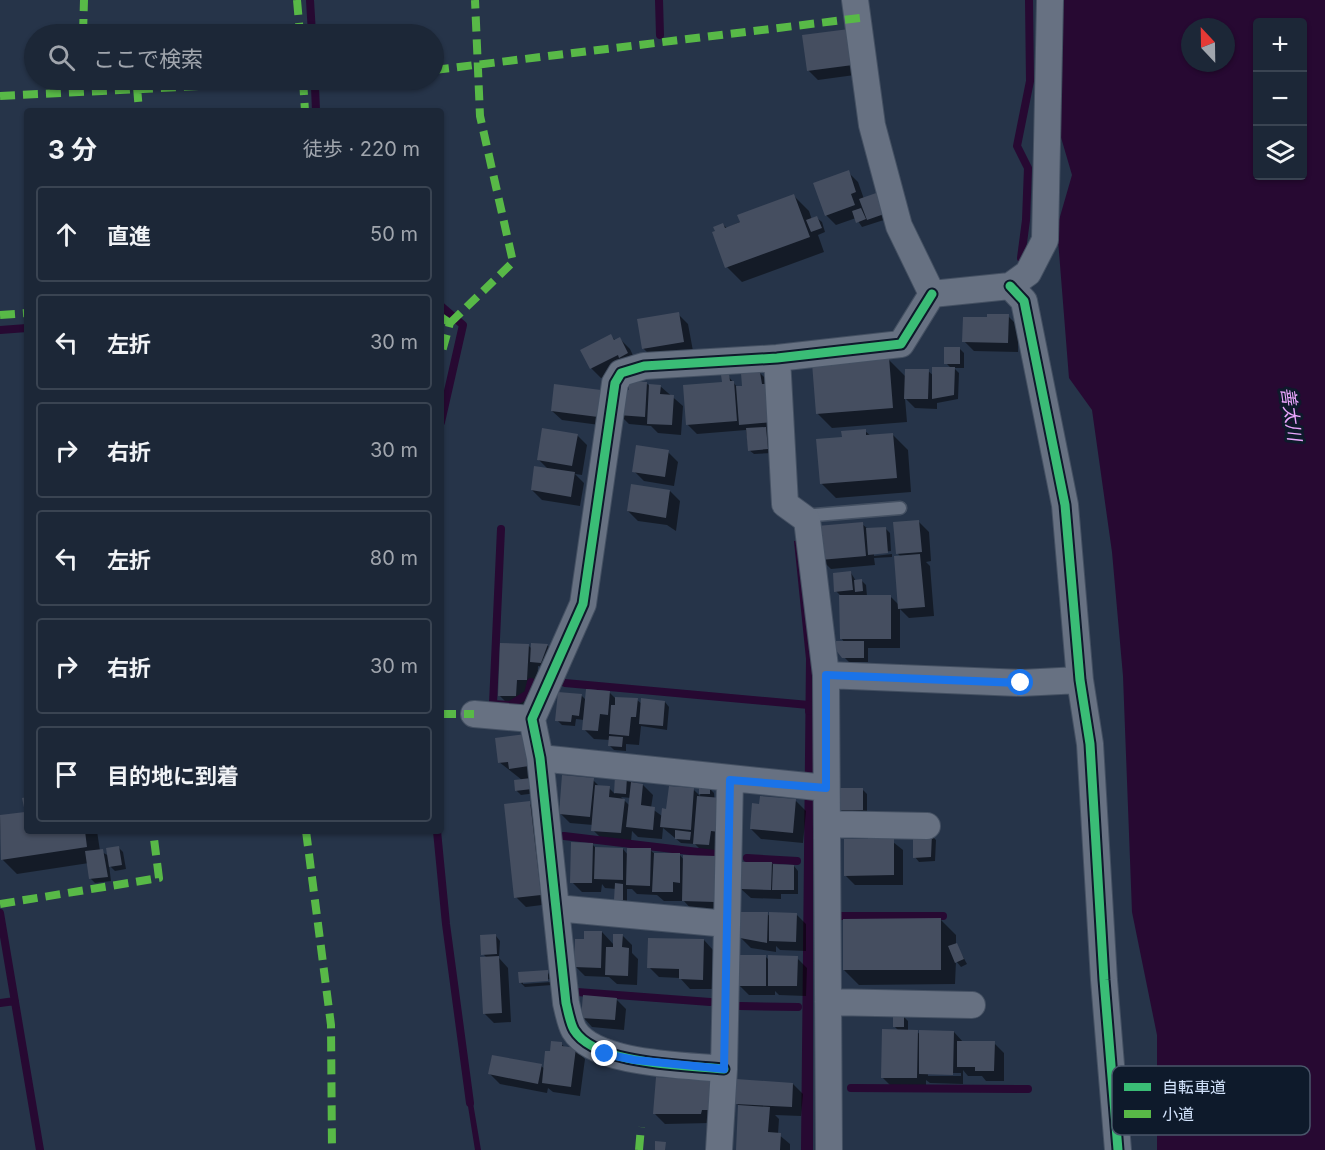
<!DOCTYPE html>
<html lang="ja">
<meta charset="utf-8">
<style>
:root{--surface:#1c2737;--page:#293342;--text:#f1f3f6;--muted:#a0a5ad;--line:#3a4452}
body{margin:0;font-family:Inter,"Noto Sans JP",sans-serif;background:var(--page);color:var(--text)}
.controls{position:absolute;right:18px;top:18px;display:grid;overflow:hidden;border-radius:6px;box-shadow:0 2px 4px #0004}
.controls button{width:54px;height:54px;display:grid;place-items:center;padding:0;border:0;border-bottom:2px solid var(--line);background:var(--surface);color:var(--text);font:30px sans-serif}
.compass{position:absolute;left:1181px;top:18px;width:54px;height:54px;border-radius:50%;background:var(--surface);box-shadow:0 2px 4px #0004;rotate:338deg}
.stop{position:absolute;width:18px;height:18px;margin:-14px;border:4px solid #1a73e8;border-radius:50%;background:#fff}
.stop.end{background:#1a73e8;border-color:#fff;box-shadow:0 2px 6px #0008}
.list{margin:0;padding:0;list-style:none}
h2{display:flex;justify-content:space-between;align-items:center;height:78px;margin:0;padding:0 24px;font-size:26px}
h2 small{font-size:20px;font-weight:400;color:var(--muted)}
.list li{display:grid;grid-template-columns:39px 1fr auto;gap:18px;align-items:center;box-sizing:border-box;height:96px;margin:0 12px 12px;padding:0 12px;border:2px solid var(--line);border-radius:6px}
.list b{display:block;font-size:22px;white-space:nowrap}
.list em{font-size:20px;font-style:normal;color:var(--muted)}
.icon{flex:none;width:33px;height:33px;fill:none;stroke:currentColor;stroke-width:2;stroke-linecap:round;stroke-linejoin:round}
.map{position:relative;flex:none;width:1325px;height:1150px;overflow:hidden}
.search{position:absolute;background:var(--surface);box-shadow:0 2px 4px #0004;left:24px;top:24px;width:420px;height:66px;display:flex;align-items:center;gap:15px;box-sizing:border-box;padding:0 21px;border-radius:33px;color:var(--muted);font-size:22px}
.panel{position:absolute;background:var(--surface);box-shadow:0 2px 4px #0004;left:24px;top:108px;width:420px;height:726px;border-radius:6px}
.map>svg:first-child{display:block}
.water{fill:#270932;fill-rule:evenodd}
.shadow{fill:#0007;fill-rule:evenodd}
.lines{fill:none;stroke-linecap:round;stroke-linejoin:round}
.stream{stroke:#270932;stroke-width:8}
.building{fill:#454e60}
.lane-casing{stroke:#445062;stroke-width:15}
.street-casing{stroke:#445062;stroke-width:28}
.lane{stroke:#677182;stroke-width:12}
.street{stroke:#677182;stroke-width:26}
.quiet{stroke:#58b947;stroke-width:8;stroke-dasharray:15 8;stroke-linecap:butt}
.cycleway-casing{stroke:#0e1a2b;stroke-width:13}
.cycleway{stroke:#3abd76;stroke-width:9}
.route{stroke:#1a73e8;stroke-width:8}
.labels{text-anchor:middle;stroke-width:6;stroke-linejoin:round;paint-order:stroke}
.water-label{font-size:18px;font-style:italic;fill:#eaa6fd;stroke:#0e1a2b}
.key{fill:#0e1a2b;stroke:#49566a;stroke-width:1.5}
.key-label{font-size:16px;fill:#d2e3fc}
</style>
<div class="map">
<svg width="1325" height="1150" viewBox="0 0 1325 1150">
<rect width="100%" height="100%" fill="#263449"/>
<path class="water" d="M1061,0h264v1150h-168v-115l-25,-123 -9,-236 -11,-124 -20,-142 -23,-32 -12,-151 15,-52 -12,-41zM1258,22h44v154h-44zM1190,27h36v36h-36z
M801,540l12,141v469h-12l5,-491 -12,-118z
M471,1091l10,59h-6l-8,-50z"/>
<path class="shadow" d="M848,30l14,44 -44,6 -10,-10z
M848,172l10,10 6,17 26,19 -28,9 -6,-9 -20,7 -10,-10z
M794,196l15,15 3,9 5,-2 5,4 3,10 -7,3 6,17 -82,30 -15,-15 -4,-42 4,3z
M678,314l10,10 5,27 -40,7 -10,-10z
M1008,316l10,10v26l-44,-1 -10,-10z
M611,336l5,5 4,-2 10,10 7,15h-9l-27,14 -10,-10z
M960,349l4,4v15h-10l5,5 -1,26 -21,4v6l-22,-1 -10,-10 2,24 -75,6 -15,-15 71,-54 18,18 22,-6 6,5 17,-8 -5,-5z
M760,373l10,10 2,70 -18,1 -5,-4 -3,-20 -49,4 -10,-10 41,-48 10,12 5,-1z
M646,383l5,4 9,-1 23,20 -2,29 -23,-2 -7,-7 -22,-2 -9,-9z
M600,391l10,10 -3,25 -45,-6 -10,-9z
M865,431l6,5 22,-1 15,15 3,42 -75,6 -15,-15 22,-45z
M577,435l10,10 -5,30 -7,-1 9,9 -4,23 -38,-6 -10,-10 16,-21 -9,-9z
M668,452l10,10 -4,24 -30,-5 -10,-10z
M670,491l10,10 -4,30 -9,-6 -29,-4 -10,-10z
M919,522l10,10 2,29 -5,1 4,4 4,50 -25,2 -9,-9v39h-32v14h-19l-13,-13 9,-6 -4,-5v-42l-5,-5 15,-18 5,8h6l4,4 1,11h23l9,9 2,-48 -4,-4z
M862,524l6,5 17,-1 5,5 1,18 -17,2v3l18,-2v3l-18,1 1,7 -44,4 -10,-10z
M528,645l4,4 15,-4 5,5 -7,17 -7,-1 -1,24 -11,-1v17l-17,-1 -10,-10z
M609,692l6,6 22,2 5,4 23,-2 4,5 -2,23 -26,-4 -2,19 -13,-1v7l-12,-1 -4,-4v-6l-16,-1 -10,-10v-9l-8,-1 -1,7 -13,-1 -5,-5 24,-25 5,5z
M525,736l13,40 -10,1 7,7 1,9 -15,2 -5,-5 6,-10 -23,-18z
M617,778l26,7 10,10 -2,13 11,8 32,-26 6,6 1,-8 9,1 4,4 4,62 -14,-2 -9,-9 -14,-1 -18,-15 -1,11 -24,-2 -6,-6 -1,11 -28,-2 -10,-10v-5l-23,-2 -10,-10 33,-33 7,7 9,1 6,6zM621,797l10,1 -1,8z
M863,790l4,4v20h-21l-5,-4z
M27,799v32h70l3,20 9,5 10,-8 4,4 3,17 -11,2 -6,-6 2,16 -16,2 -4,-4 -2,-16 -72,11 -15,-15 -2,-42 26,-4z
M796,801l10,10 -3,32 -42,-4 -10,-10z
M529,803l10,10 11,91 -24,3 -10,-10z
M883,834l20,16v35h-48l-10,-10 25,-34z
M931,835l5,5 -1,21 -16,1 -4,-5z
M592,844l5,5h26l5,6 22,-5 5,4 25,1 44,56h-31l-9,-10h-20l-7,-6 -20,-1 -5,-5h-5v15h-7l-4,-5v-10l-11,-1 -3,-4 -1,8h-19l-10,-10z
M771,864l23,2 4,5v23h-17v5l-30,-1 -10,-9z
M767,914l4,3 25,-3 10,10v27l-26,-1 -4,-4v6l-25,-4 -10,-10z
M941,920l15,15v9l11,20 -6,3 -5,-6 -1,23 -96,1 -15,-15z
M602,932l12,13 8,-10 10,10v8l6,6 -1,26 -20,-1 -8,-7 -24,-1 -10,-10z
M496,936l4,5 -1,17 9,10 3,54 -17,1 -10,-10 3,-55 -4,-4z
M704,940l9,10 -1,39h-22l-10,-11 -21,-1 -10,-10z
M766,957l4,4 27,-3 10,10 -1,28 -27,-1 -4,-4v4h-26l-10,-10z
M547,971l5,8 -29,2v3l29,-2v3l-27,2 -5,-5v-9z
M616,999l10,10 -2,21 -32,-3 -9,-10z
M903,1016l5,5v10l9,1 4,3 33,-3 9,10 31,1 10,10v28h-18l-4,-5h-14l-5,-6v14l-33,-1 -4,-3v8l-34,-1 -10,-10 17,-46 -5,-5zM928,1073h33v3h-33z
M561,1044l5,4 9,1 10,10 -5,37 -27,-4 -5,-4 -1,5 -47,-9 -10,-10 51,-8 4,3 6,-16z
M710,1083l1,40 -46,1 -10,-10z
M793,1084l10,10 -2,22 -26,-1 4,4 -1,15 12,10v6h-53l3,-43 -4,-4z"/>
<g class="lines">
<path class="stream" d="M310,0l2,34
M659,0l1,35
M315,87l1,24
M1021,258l5,-38 2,-52 -11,-22 13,-65 -1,-81
M441,306l22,19 -22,97
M0,330l27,-2
M501,529l-8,175 17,1 18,-11 3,-12
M565,683l244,22v6
M437,831l9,93 24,179
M564,836l151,18
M747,858l50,3
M0,913l40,237
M841,916h102
M577,992l133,10
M0,1003l15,-2
M740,1006l58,1
M851,1088l177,1"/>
</g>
<path class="building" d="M849,29l4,36 -46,6 -5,-36z
M849,170l7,22 -5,2 4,11 -30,11 -12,-33z
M879,192l8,21 -20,7 -8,-21z
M794,194l16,43 -85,31 -13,-36 3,-1 -2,-4 10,-4 2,5 15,-6 -3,-7z
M861,208l5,11 -10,4 -4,-12z
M817,216l5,12 -11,4 -5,-12z
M679,312l5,30 -42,7 -5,-30z
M987,314h22l-1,29 -46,-1 1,-25h24z
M611,334l3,6 6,-3 8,16 -9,5 -1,-3 -28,14 -10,-19z
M944,347h16v17h-16z
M889,357l4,51 -77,6 -4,-51z
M932,367h23l-1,28 -22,4z
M905,369h24l-1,30h-24z
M760,372l2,12h8l3,38 -34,3 -3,-39h6l-1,-13z
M729,374l1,7h4l3,40 -51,4 -3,-40 39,-3 -1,-7z
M629,381l18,1 -2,35 -27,-2 2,-25h9z
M554,384l47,6 -3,27 -47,-6z
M649,384l12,1 -1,9 14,1 -2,30 -25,-1z
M766,427l2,22 -20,2 -2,-23z
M542,428l36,6 -6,32 -35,-6z
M866,429v6l27,-2 4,45 -77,6 -4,-45 26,-2 -1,-6z
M636,445l33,5 -4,27 -33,-5z
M534,466l41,6 -4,25 -40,-7z
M631,484l39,6 -4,28 -39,-7z
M919,520l3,32 -26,2 -3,-32z
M863,522l3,34 -46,4 -3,-34z
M886,527l2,26 -20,2 -2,-27z
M920,554l5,53 -27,2 -4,-53z
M851,571l2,19 -19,2 -1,-19z
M862,579l1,12 -8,1 -1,-12z
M839,595h52v44h-51z
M835,641h29v17h-22l-7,-9z
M500,643l29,1 -2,36h-10l-1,16h-18z
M531,643l17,1 -7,19 -11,-1z
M586,689l24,2 -2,24 -8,-1 -2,17 -16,-1z
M558,692l24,2 -3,22 -7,-1 -1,7 -16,-1z
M615,697l23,1 -2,19h-5l-2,19 -20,-2 2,-29h4z
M641,698l24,3 -2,25 -24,-2z
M526,734l3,32 -20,3 -1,-7 -10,1 -3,-25z
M609,736l14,1 -1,10 -14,-1z
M562,775l32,3 -4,39 -31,-3z
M615,776l12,1 -1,17 -12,-1z
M531,778l1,11 -17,2 -1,-11z
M631,782l12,2 -2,21 14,2 -2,23 -27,-3z
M595,785l15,1 -1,11 16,2 -4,34 -30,-2z
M669,786l25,2 -3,42 -31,-3 2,-19 4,1z
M699,786l11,1v7h-11z
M840,788h23v22h-23z
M697,796l25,2 -3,34 -8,-1 -2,14 -16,-1z
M760,796l36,3 -3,34 -43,-4 2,-26 7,1z
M27,797v34h58l2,16 -86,13 -1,-45 25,-3 -3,-14z
M530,801l11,94 -27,3 -10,-94z
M675,830l16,2 -1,8 -15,-1z
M868,832h16v7h10v36l-50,1v-37h24z
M913,834h19l-1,23 -18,1z
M571,842l22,1 -1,40h-22z
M119,846l3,19 -13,2 -3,-19z
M595,847l28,1v32l-29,-1z
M627,848h24l-1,38 -24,-1z
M103,849l5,28 -19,2 -4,-28z
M654,853h26v30l-7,-1v10h-21z
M683,855l33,1 -1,46 -33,-1z
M741,862h31l-1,28 -31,-1z
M773,864l21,1v25h-22z
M615,883l8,1v16h-9z
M740,912h28l-1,31 -27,-5z
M769,912l28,1 -1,29 -27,-1z
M941,918v52h-98v-51z
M584,931h18l-1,37 -27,-1 1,-28h9z
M496,934l1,20 -16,1 -1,-20z
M613,934h10l-1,13 7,1 -1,28 -23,-1 1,-28h7z
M648,938l56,1 -1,41 -24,-1v-10l-32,-1z
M957,943l7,16 -9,4 -7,-17z
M738,955h28v31h-29z
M768,955l30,1 -1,30h-29z
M499,956l3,57 -19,1 -3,-57z
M548,970v11l-29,2 -1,-11z
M583,995l34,3 -2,22 -34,-2z
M893,1014l11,1v12h-11z
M882,1029l36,1 -1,48h-36z
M919,1030l35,1 -1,44 -34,-1z
M551,1041l11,1v4l14,2 -5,39 -29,-4 3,-32h5z
M957,1041h38l-1,30h-19v-4h-18z
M492,1055l50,9 -4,20 -50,-10z
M656,1077l55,4 -2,29h-7l-1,4h-48z
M736,1079l57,4 -1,24 -57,-3z
M738,1105l32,2 -2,25 13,1 -1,17h-44z
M655,1141l11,1 -1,8h-10z"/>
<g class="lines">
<g class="lane-casing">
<path id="lane" d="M803,516l97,-8"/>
</g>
<g class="street-casing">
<path id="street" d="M855,0l17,125 27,101 33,68 78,-8 18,-13 17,-33 5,-240
M1010,286l14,15 41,204 15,175 10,64 14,236 14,170
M777,358l8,146 22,16 19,155 3,475
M826,675l195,8 59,-3
M474,714l58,5
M540,758l286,30
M827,824l100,2
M556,908l171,16
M828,1002l144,3
M724,1069c-38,-4 -129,-4 -150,-39 -4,-7 -6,-19 -8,-27l-26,-245 -8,-39 51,-115 32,-221 6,-10 23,-7 133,-8 124,-14 31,-50
M719,1150l5,-81 6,-289"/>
</g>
<use href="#lane" class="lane"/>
<use href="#street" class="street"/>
<path class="quiet" d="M297,0l3,34
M83,34l1,-34
M434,70l426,-52
M303,80l2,31
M137,87l2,24
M0,96l321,-16
M0,315l27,-2
M441,317l9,6 -9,32
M450,323l63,-61 -33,-146 -5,-116
M441,714h33
M306,831l25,194 1,125
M0,904l159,-26 -6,-47
M639,1150l2,-23"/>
<g class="cycleway-casing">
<path id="cycleway" d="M1010,286l14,15 41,204 15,175 10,64 14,236 14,170
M724,1069c-38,-4 -129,-4 -150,-39 -4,-7 -6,-19 -8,-27l-26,-245 -8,-39 51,-115 32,-221 6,-10 23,-7 133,-8 124,-14 31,-50"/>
</g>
<use href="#cycleway" class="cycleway"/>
</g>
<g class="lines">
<path class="route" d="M605,1054l30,6 89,9 6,-289 96,8v-113l195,8"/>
</g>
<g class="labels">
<g class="water-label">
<text transform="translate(1291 414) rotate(82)" y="6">善太川</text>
</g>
</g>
<rect x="1112" y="1066" width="198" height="69" rx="9" class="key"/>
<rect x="1124" y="1083" width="27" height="8" fill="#3abd76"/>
<rect x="1124" y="1110" width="27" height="8" fill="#58b947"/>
<g class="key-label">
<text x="1162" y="1093">自転車道</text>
<text x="1162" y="1120">小道</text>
</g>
</svg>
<div class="controls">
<button>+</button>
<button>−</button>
<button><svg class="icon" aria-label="layers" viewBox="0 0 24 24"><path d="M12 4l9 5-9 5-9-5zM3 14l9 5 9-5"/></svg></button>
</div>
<svg class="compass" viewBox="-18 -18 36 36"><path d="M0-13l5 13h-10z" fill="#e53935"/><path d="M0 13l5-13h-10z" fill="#a0a5ad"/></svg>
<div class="stop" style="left:1021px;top:683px"></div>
<div class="stop end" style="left:605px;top:1054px"></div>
<div class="search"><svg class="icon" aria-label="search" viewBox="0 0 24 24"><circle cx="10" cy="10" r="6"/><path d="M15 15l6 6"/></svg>ここで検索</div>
<section class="panel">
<h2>3 分<small>徒歩 · 220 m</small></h2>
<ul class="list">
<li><svg class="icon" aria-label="ahead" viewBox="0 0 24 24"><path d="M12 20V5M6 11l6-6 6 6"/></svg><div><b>直進</b></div><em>50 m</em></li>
<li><svg class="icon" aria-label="left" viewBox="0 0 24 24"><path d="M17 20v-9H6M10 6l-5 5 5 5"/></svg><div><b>左折</b></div><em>30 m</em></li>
<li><svg class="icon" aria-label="right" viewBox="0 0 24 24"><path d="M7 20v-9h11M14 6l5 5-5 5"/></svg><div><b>右折</b></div><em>30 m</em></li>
<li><svg class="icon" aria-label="left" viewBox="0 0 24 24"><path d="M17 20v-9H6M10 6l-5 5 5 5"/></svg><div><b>左折</b></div><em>80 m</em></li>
<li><svg class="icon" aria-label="right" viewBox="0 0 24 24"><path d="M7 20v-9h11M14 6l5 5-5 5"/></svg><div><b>右折</b></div><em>30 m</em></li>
<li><svg class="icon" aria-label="arrive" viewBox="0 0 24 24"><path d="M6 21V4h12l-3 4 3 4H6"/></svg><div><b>目的地に到着</b></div></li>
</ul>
</section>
</div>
